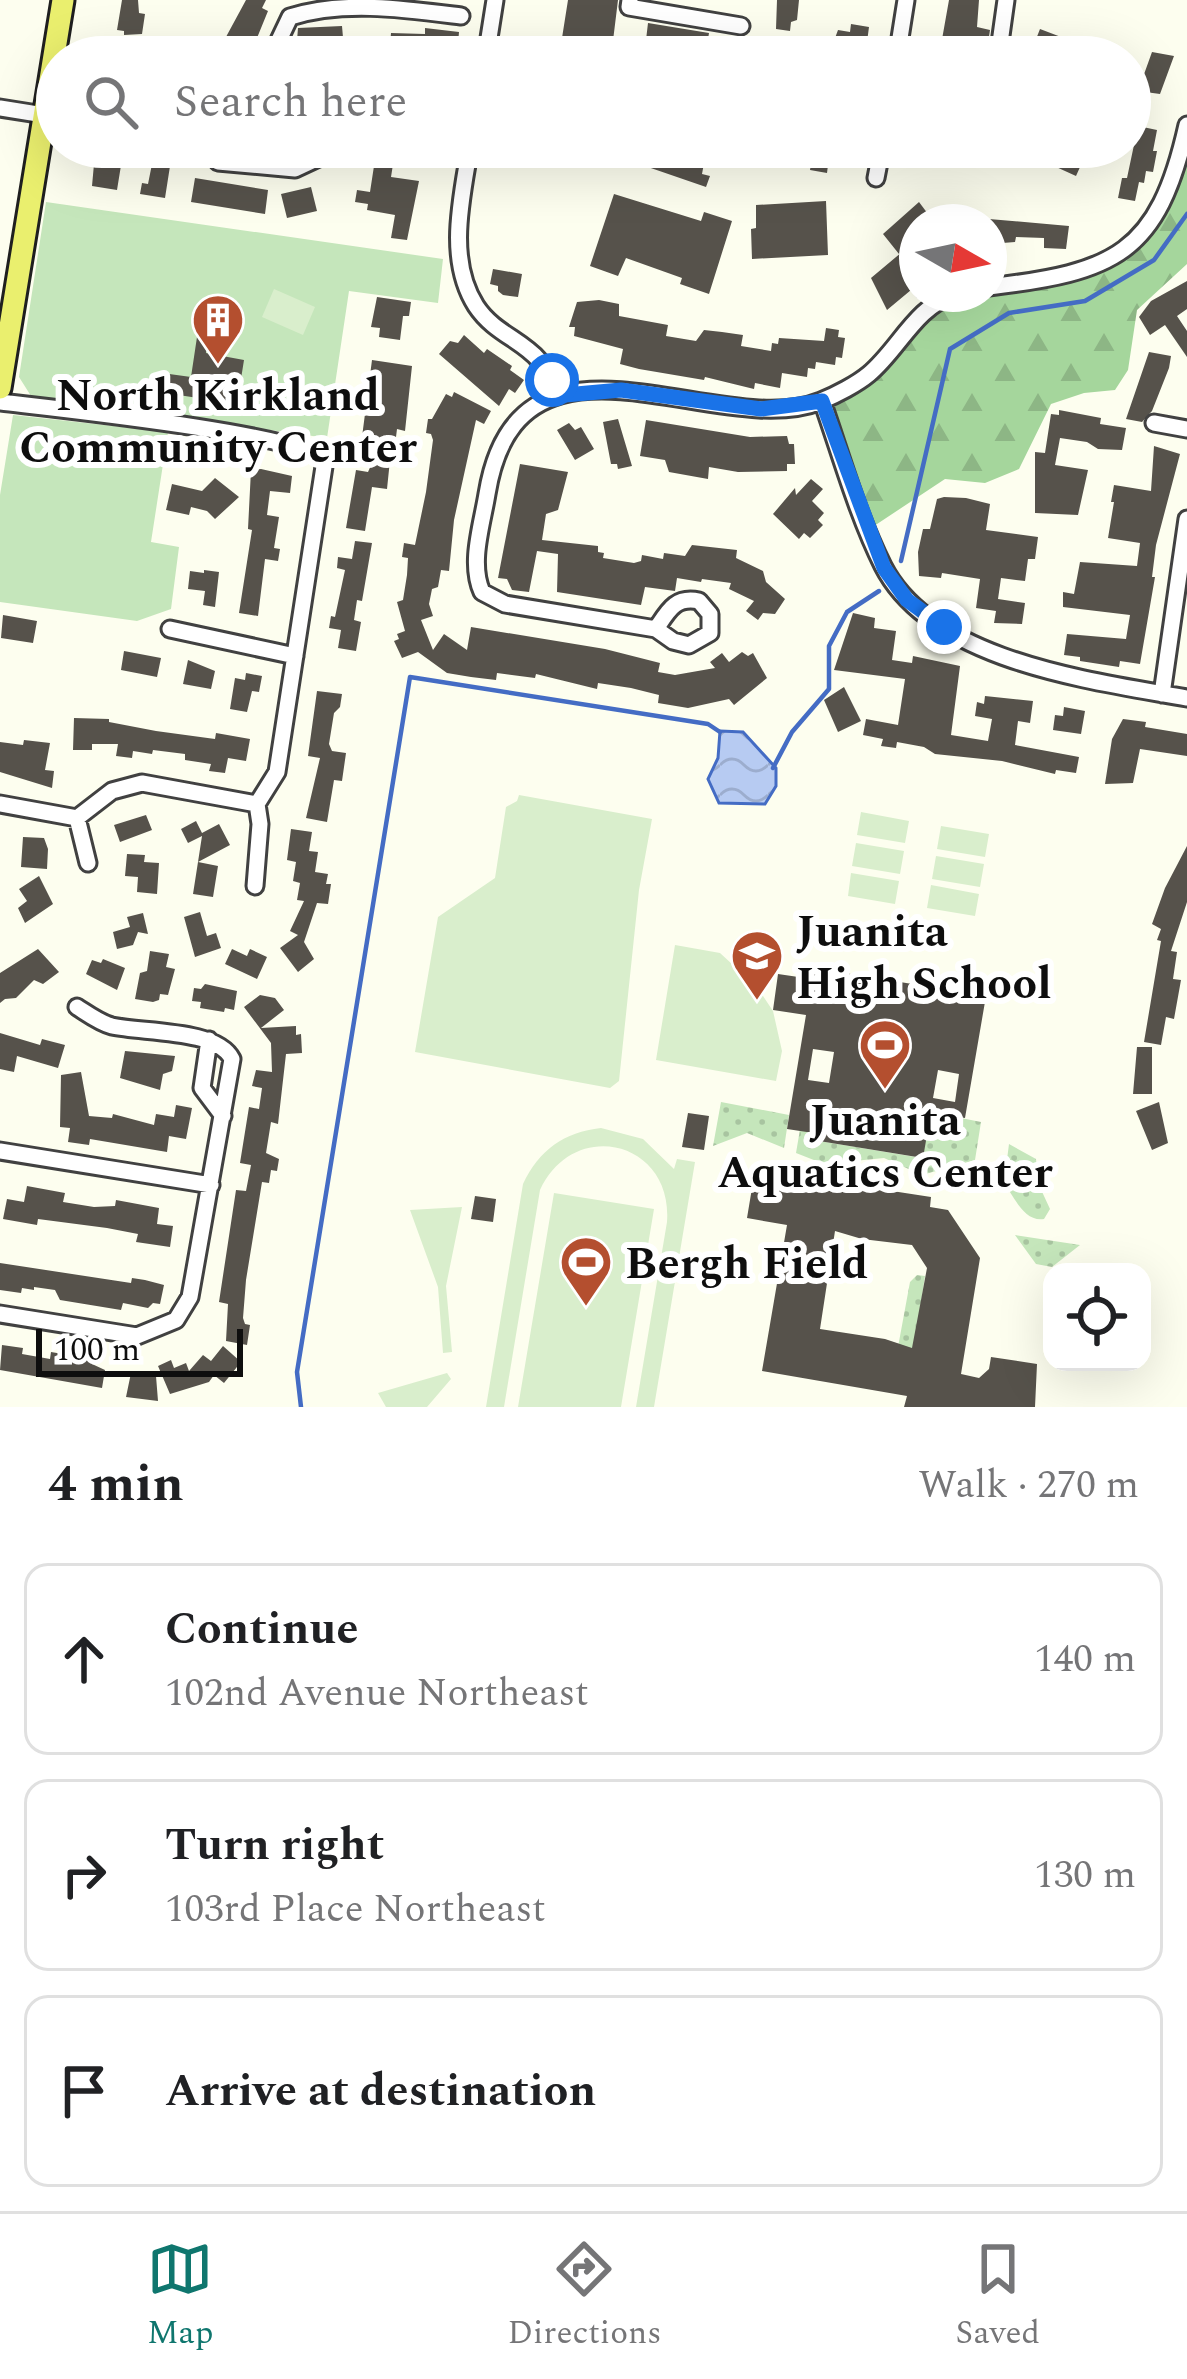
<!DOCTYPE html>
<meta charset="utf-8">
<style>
:root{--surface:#fff;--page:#f2f2f2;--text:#202124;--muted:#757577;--line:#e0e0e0;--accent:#0f766e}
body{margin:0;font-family:Spectral,serif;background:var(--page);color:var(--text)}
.controls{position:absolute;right:36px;bottom:36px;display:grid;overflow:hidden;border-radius:24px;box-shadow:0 12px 48px #0002}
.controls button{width:108px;height:108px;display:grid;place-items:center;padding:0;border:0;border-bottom:3px solid var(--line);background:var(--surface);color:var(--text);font:60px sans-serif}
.compass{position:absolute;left:899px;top:204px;width:108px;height:108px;border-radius:50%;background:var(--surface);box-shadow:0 12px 48px #0002;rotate:99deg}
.scale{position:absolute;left:36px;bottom:30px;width:207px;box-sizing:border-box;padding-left:12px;border:6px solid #0e0e0e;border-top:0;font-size:33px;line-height:42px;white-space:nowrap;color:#0e0e0e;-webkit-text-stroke:9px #fff;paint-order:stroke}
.stop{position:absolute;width:36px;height:36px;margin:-27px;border:9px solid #1a73e8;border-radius:50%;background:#fff}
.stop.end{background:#1a73e8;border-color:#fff;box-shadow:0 3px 12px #0008}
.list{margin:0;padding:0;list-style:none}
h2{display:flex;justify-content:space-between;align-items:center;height:156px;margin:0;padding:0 48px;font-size:51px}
h2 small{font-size:39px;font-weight:400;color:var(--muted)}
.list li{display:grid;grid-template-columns:78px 1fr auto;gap:36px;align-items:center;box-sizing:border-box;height:192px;margin:0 24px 24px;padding:0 24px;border:3px solid var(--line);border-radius:24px}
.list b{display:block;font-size:45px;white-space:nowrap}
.list p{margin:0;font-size:39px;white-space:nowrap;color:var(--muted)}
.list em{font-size:39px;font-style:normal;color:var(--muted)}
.icon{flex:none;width:66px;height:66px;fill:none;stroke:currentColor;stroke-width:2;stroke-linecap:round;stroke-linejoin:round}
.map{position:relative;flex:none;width:1187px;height:1407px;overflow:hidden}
.search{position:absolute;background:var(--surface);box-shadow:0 12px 48px #0002;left:36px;right:36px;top:36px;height:132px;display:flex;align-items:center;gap:30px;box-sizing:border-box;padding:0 42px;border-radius:66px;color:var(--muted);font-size:45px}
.sheet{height:804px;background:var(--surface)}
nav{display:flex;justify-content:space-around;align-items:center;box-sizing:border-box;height:168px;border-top:3px solid var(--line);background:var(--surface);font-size:33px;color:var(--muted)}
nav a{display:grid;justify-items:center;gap:6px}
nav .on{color:var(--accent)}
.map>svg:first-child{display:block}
.grass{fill:url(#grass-dots)}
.forest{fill:url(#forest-firs)}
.park{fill:#c5e6bb}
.pitch{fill:#d9eecc}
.water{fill:url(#water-waves);stroke:#446cc4;stroke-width:3}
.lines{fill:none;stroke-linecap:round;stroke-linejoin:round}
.stream{stroke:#446cc4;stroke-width:4.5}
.building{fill:#56524b;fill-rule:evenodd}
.minor-casing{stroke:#414141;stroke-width:21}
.major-casing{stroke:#1f1f1f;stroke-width:27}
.minor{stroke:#fff;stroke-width:15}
.major{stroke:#eaef6e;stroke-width:21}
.route{stroke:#1a73e8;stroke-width:15}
.labels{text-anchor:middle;stroke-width:12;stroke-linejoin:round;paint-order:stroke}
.poi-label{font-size:45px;font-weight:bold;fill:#0e0e0e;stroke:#fff}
</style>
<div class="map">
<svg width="1187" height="1407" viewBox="0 0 1187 1407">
<defs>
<pattern id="grass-dots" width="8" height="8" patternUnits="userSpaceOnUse" patternTransform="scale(3)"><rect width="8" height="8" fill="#c5e6bb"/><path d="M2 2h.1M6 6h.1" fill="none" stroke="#a8c4a0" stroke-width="1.8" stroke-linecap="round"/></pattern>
<pattern id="forest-firs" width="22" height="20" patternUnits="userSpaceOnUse" patternTransform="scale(3)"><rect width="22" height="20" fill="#a5d69c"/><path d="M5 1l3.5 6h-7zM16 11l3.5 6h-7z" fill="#8db685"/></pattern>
<pattern id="water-waves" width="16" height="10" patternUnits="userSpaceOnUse" patternTransform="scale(3)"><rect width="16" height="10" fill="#b7cbf2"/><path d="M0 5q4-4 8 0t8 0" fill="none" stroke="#9cadce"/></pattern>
</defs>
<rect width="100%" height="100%" fill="#fdfeef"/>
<path class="grass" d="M806,1094l16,30 -3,17 103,17 9,-46 50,10 -6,38 -53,15 -38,-17 -60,6 -28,-11z
M721,1102l68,13 -5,33 -37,-15 -34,13z
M1009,1144l27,15 2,24 12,26 -6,10c-20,3 -29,-21 -40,-36z
M1015,1235l65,10 -28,22 -16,-3z
M917,1275l8,1 -11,73 -16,-2 12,-65z"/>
<path class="forest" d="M1187,125v139l-50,46 -9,60 -13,20 -31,3 -33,11 -32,65 -34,14 -40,-4 -77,51 -46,-129 47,-27 86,-80h34l108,-26 60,-56z"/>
<path class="park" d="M46,202l397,57 -5,44 -89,-12 -22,147 -296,-42 -12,-19z
M13,415l155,17 -17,110 28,5 -8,62 -34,12 -137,-19v-107z"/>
<path class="pitch" d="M274,289l41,18 -12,28 -41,-18z
M519,795l133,24 -13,71 -20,191 -9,7 -195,-36 23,-135 57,-39 11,-71 11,-6z
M861,812l48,9 -4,22 -48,-8z
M941,826l48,8 -4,23 -48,-8z
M856,843l48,8 -4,23 -48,-8z
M936,856l48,8 -4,23 -48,-8z
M851,873l48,8 -4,23 -47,-8z
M931,885l48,9 -4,22 -48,-8z
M675,945l45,8 37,34 16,24 9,40 -6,30 -120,-21z
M601,1128l42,11 31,30 3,-10 18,3 -41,245h-18l31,-185c6,-81 -93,-105 -127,-32l-36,217h-18l37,-223c16,-34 41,-52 78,-56z
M554,1193l100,16 -33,198h-103z
M462,1207l-16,79 6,66 -9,1 -5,-66 -28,-77z
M447,1373l4,6 -24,28h-41l-8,-14z"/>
<path class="water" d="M720,731l23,1 33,36v18l-11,18 -46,-1 -11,-24 10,-21z"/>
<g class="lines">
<path class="stream" d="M901,561l49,-212 59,-36 76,-12 69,-41 33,-46
M773,768l19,-36 37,-43v-43l18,-34 32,-21
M301,1407l-4,-35 113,-695 298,47 12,8"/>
</g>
<path class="building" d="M122,0h16l1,13 6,1 -3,20 -18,1v-4l-7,-1z
M246,0h20l-4,8 6,3 -16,39 -6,-3 -8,10 -18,-9z
M568,0h50l-7,57h-52z
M777,0h22l-2,20 -6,2 -1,9 -14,-2z
M949,0h30l-2,27 13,3 -4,27h-36l2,-10 -11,-2z
M648,23l61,10 -4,24h-61z
M851,24l18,3 -2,15h-4l1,15h-36l10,-27 12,2z
M342,26l2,23 -48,4 2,-25z
M425,28l34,4 -2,23 -34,-2v4h-34l2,-24 34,1z
M1040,29l71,27v1h-82z
M1152,52l22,4 -14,38 -22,-3z
M1138,126l19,4 -4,21h4l-4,21 -7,-1 -2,12 -5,-1 -4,19 -17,-3 4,-20h5z
M100,147h24l-7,43 -25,-4 3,-33 4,1z
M147,147h26l-8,51 -25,-4 2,-11 6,1 4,-20 -7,-1z
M516,147h50l-3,20 -49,-7z
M651,147h56l-5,27 8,2 -4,11 -61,-21z
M814,147l31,1 -3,19 -14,-2 -1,8 -17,-3z
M1012,147h77l-13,29z
M369,151l25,7 -3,19 28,4 -12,59 -16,-2 4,-23 -28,-5 1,-6 -13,-2 2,-12 13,2 4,-26 -7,-1z
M195,178l73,12 -3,24 -74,-12z
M311,187l6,24 -30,7 -6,-24z
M614,194l87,27 3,-9 28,9 -23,73 -29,-10 2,-6 -56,-20 -8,18 -28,-10z
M826,201l2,54 -76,4 -1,-30 5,-1v-23z
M919,202l15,20h-17v18l-18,14 -16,-20z
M989,219l80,7 -3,23 -22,-1v-10l-28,-1 -1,5 -25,2z
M902,252l15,19v27l-6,-8 -24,20 -16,-32z
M493,269l29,5 -4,23 -15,-2 -5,-4v-5l-8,-2z
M1187,281v28l-10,7 10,15v26l-22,-32 -15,10 -11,-18 12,-16z
M377,297l34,5 -2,14h-6l-3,24 -21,-3 1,-9 -9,-1z
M599,300l20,4v12l49,9 -2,11 30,5 8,-11 18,2 21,3 -2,11 30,5 1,-8 6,1 1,-6 45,3 2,-13 13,2 -1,7 7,1 -3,20 -6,-1 -1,8 -19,-3 -1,7 -7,-1 -1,9 -25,-4 -2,15 -25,-5 -1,6 -49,-12 -1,3 -65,-11 -19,-5 3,-15 -49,-13 1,-9h-6l8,-25z
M464,335l20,18 3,-4 25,17 -2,4 14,10 -9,13 -6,-4 -10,17 -60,-52 11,-13 8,2z
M197,337l11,2 -2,14 38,7 -7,44 -78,-12 3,-19 29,4z
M1149,352l22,4 -2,12 -17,43 -10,11 -16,-3z
M372,360l40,6 -7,65 -8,-2 -1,8 -10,-2 -4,24 8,1 -3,29 -15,-2 -7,44 -19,-3 10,-58 12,2 4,-9 3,-24 -13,-2z
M454,392l37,19 -7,13 -8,-4 -22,100 -5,51 -8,-1 -3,17 -6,2 -3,15 4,12 -12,4 12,30 11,-16 23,16 4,-23 134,22 55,14 -2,9 17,3 40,-7 -5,-6 12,-9 7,9 13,-10 6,4 5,-3 14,25 -33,27 -5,-6 -41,9 -30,-5 1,-8 -28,-7 -33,-5 -1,6 -61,-15 -1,4 -38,-5 -1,7 -25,-3 -24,-4 -29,-21 -16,6 -8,-17 5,-2 -2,-5 8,-3 -8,-29 6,-2 4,-25 1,-17 -6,-1 2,-14 11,2 11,-53 7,-52 -2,-6 -5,-1 2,-14h4l14,-25 6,3z
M1059,410l42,8 -1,6 26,4 -4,22 -24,-1 -11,-7 -27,-4 -5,27 33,5 -10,45 -43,-2v-61l10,1 6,-39 8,1z
M618,419l14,47 -14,3 -1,-5h-6l-8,-42z
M646,420l104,17 37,-1 2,8h5l1,20h-8v7l-49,1 -29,-5 -1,12 -39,-7 -4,-12 -25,-4z
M569,423l6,7 6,-3 13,22 -19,11 -18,-30z
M1154,446l26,8 -24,91 -4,32h3l-15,87 -20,-3 -1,6 -39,-6v-4l-16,-2 3,-21 59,5 4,-24 -67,-8v-15l11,2 6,-32 57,4 3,-23 -32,-5 6,-36h-3l3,-17 37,6z
M520,464l48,8 -10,38 -12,4 -4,26 56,6v6l6,1 -1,5 31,5 7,-2 1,-6 21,4 1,-6 21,3 7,-11 45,5 -1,8 27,13 3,11 19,17 -10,15 -12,-1 -5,7 -12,-9 8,-10 -25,-12 2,-6 -29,-4 -1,3 -24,-4 -2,13 -30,-4 -4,18 -84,-13 1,-38 -21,-3 -8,41 -17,-2 -5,-11 -9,-1z
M261,469l31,7 -2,17 -20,-2 -3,24 12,2 -5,31 6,1 -2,12 -13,-2 -7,57 -19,-3 13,-83 -4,-1 3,-59z
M215,478l24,19 -24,22 -8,-8 -16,-4 -2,8 -23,-5 6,-26 30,7z
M811,479l12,10 -11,12 12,12 -6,7 5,5 -13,13 -6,-5 -5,6 -26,-25 22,-26 1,7z
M944,497l22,1 24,6 -4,26 52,7 -3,22h-7l-3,22 -24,-3 -3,21 27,4 -3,21 -28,-1 2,-12 -20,-3 4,-29 -38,-6 -1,5 -22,-2 -1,-24 5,-23h7l7,-30z
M355,541l17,2 -10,58 -5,-1 -3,20 7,2 -5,29 -18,-3 3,-18 -12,-2 2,-12 4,1 10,-47 -8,-2 1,-11 14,2z
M204,570l15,2 -4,35 -12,-2 2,-14 -17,-2 2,-18 14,2z
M853,613l22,5 -1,10 22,3 -4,29 20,3 1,-7 47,10 -9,69 37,6 4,-22 -17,-3 2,-14 7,2 1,-8 48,5 -3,22 -12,-2 -3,24 64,12 -3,16 -20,-3 -1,4 -53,-13 -67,-7 -11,-7 -27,-5 -1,6 -15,-2 2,-7 -20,-4 3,-16 32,6 7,-46 -71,-9z
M3,615l34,6 -4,22 -32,-5z
M124,651l37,7 -4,19 -36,-7z
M188,660l27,11 -4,18 -28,-5z
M246,673l16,3 -3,16 -7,-1 -5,21 -17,-3 5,-31 10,2z
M844,687l17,34 -23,11 -14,-32z
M317,691l25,3 -2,13 -6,6 -5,31 3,7 14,2 -4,28 -8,-1 -7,42 -21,-4 14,-60 -12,-2z
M1064,707l21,4 -4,23 -28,-4 2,-15 8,1z
M74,718l35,1v3l47,9 59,8 1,-6 34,6 -4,22 -18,-3 -3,15 -16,-2 2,-7 -26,-4v-6l-32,-4 -1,4 -19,-3 -1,7 -16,-2 2,-12h-26v6h-19z
M1123,719l23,3 -1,5 42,7v22l-47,-7 -7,34 -28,1 7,-45z
M24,740l26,3 -5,27 9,1 -2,17 -52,-16v-30l23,3z
M146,815l6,15 -32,12 -6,-17z
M196,821l6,12 17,-9 11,21 -32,17 4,-26 -14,7 -7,-14z
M291,829l21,3 -3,19 9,1 -3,20 13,2 -2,10h5l-3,20 -11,-1 -13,39 10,17 -16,13 -18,-24 18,-13 -8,-4 14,-30 -7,-1 3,-17 -7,-2 3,-19 -9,-2z
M23,837l21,1 4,11 -1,20 -26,-2z
M1187,846v56l-16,49 6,1 -4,27 8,1 -7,39 -8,-2 -5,28 -17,-3 17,-101 -4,-1 4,-11 -9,-5 13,-36z
M127,854l18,1 -1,7 15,1 -2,31 -20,-2 1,-15 -13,-1z
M198,862l20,4 -5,31 -20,-3z
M39,876l14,28 -28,19 -7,-15 9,-7 -8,-12z
M200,912l7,24 9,-3 5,15 -26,9 -11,-40z
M143,913l5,21 -10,-2 -5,13 -16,4 -4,-17 17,-5 -3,-10z
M38,949l21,23 -16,12 -9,-4 -18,18 -11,1 -5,4v-30z
M232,949l15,7 3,-7 17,8 -10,22 -32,-15z
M150,951l19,3 -3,13 9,2 -7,26 -8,-1 -1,6 -6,2 -18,-3 5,-26 7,-2z
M103,959l22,9 -8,22 -31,-16 6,-14 9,3z
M814,968l172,28 -21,122 -34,-6 -8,46 -104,-17 1,-7 -33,-5 19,-114 -33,-5 5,-36 34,5zM813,1049l21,3 -5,31 -21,-3zM938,1070l21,4 -4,28 -22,-4z
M205,984l32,7 -3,19 -9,-2 -1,4 -24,-4 1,-6 -9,-1 2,-13 7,1z
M260,995l15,3 9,12 -23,18 35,-2v9l5,-1 1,19 -16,1 -8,70 -7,-2 -5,31 13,6 -2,12 -6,-1 -2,13 -7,-1 -16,98 -3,38 2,6 5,1 -3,20 -21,-4 2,-37 -9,-2 17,-112 10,1 5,-26 -11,-2 9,-56 10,2 3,-21 -10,-2 4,-16 16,2 -1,-29 -27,-36z
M0,1033l40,12 2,-6 23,6 -7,23 -41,-12 -3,16 -14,-3z
M1137,1047h15v47h-19z
M125,1051l50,5 -3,15 -9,3 -3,16 -40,-12z
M81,1072l8,44 23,2 1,-4 41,11 2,-11 18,3 2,-12 16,3 -6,31 -17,-3 -2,16 -77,-13 -1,6 -21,-3 2,-14 -10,-1 1,-52z
M1159,1102l9,41 -16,7 -16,-39z
M688,1113l21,3 -5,34 -22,-3z
M755,1170l176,27 -1,10 18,3 32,48 -19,116 18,4 10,-9 2,-12 46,7 -2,43h-131l3,-11 -145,-25 25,-146 -40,-7zM835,1231l27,8 50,6 15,23 -15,80 -27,-9 -65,-10z
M27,1186l38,7 -2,9 31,5 21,-1 1,-6 43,8 -2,16 16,2 -3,21 -34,-5 2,-8 -31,-6 -69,-9 -1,6 -34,-6 4,-20 17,3z
M475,1196l21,3 -3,23 -22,-3z
M0,1263l131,20 1,-5 13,2 19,5 -4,19 -7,-1 -5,5 -25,-5 -2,7 -61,-10 -5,-10 -21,-3v3l-12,-2 -1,5 -21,-3z
M2,1345l21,3 -1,6 28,5 1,-7 41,7v5l13,6 -3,18 -102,-18z
M223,1346l18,16 -17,21 -10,-8 -5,7 -39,12 -12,-28 13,-6 3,8 12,-5 3,8 14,-16 8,6z
M131,1373l25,3 2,25 -32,-4z"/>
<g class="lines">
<g class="minor-casing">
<path id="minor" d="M630,0l-1,7 112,19
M271,57l19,-40c53,-17 115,-8 171,-1
M486,57l9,-57
M897,57l9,-57
M998,57l8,-57
M0,108l44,7
M399,147l70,11
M470,147c-8,50 -24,112 6,159 25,38 71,36 78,90
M218,162l77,7 47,-22
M876,178l6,-31
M989,287c125,-15 169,-32 198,-162
M822,401c19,54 35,113 61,165 49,96 210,115 304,132
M0,402c49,6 302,32 325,58l-48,312 -20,32 3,20 -5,62
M1154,423l33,6
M170,629l125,27
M656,629c12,-18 19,-33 43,-28l11,13v19l-21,12 -16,-4 -17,-12 -151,-25 -23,-12c-13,-29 0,-67 5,-98 31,-192 231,-51 334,-93 15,-6 36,-17 48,-27 30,-25 46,-67 86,-80
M1162,694l25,-175
M0,804l77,14 35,-27 30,-8 115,21
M77,818l11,45
M209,1040l-7,48 21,28
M0,1151l211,34
M0,1314l137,22 39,-16 14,-23 42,-238c-15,-30 -88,-26 -120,-33 -12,-3 -24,-12 -35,-19"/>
</g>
<g class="major-casing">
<path id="major" d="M0,388l63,-388"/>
</g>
<use href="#minor" class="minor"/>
<use href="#major" class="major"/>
</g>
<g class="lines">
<path class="route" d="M552,380l2,16 67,-6 140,19 61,-8 62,167 23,32 37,27"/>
</g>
<defs>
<g id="building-pin" transform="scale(2.7)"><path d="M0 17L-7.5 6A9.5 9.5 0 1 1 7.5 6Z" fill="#b44f2f" stroke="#fff"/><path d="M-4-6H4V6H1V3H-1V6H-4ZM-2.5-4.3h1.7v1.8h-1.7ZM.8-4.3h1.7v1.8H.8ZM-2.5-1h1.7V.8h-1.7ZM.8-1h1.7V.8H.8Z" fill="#fff"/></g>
<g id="school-pin" transform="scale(2.7)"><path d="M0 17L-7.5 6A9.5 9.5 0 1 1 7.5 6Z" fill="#b44f2f" stroke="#fff"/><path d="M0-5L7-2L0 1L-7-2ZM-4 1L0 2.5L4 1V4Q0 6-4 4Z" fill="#fff"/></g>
<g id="stadium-pin" transform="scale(2.7)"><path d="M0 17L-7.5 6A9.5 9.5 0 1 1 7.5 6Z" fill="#b44f2f" stroke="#fff"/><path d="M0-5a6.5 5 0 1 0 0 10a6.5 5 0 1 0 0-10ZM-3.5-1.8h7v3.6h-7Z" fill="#fff"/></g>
</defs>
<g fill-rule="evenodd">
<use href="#building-pin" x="218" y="320"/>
<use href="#school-pin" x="757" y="956"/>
<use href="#stadium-pin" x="885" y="1045"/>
<use href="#stadium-pin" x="586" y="1262"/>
</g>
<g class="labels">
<g class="poi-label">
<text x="218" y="410">North Kirkland<tspan x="218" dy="52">Community Center</tspan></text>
<text x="796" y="946" text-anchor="start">Juanita<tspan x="796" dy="52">High School</tspan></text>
<text x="885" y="1135">Juanita<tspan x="885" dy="52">Aquatics Center</tspan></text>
<text x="625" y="1278" text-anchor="start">Bergh Field</text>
</g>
</g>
</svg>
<div class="controls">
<button><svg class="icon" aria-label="locate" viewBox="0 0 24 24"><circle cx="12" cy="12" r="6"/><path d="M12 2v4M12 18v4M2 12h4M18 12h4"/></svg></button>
</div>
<svg class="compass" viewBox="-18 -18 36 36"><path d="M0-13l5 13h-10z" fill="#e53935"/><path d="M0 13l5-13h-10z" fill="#757577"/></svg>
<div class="scale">100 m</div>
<div class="stop" style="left:552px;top:380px"></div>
<div class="stop end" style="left:944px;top:627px"></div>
<div class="search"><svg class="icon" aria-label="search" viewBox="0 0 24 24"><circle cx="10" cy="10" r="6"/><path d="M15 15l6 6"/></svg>Search here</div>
</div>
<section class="sheet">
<h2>4 min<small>Walk · 270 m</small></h2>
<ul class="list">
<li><svg class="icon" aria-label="ahead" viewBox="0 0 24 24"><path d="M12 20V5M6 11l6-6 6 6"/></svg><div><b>Continue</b><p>102nd Avenue Northeast</p></div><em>140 m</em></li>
<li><svg class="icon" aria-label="right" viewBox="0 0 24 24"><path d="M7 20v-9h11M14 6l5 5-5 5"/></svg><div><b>Turn right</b><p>103rd Place Northeast</p></div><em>130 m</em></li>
<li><svg class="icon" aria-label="arrive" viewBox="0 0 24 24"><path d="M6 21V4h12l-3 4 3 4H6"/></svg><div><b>Arrive at destination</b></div></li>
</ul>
</section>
<nav>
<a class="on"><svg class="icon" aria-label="map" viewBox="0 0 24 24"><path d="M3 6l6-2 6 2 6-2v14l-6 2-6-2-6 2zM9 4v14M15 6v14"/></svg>Map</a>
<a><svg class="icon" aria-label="directions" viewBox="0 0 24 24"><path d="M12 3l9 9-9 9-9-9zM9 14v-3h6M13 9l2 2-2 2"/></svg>Directions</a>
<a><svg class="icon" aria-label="saved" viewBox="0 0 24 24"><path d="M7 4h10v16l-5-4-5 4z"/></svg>Saved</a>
</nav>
